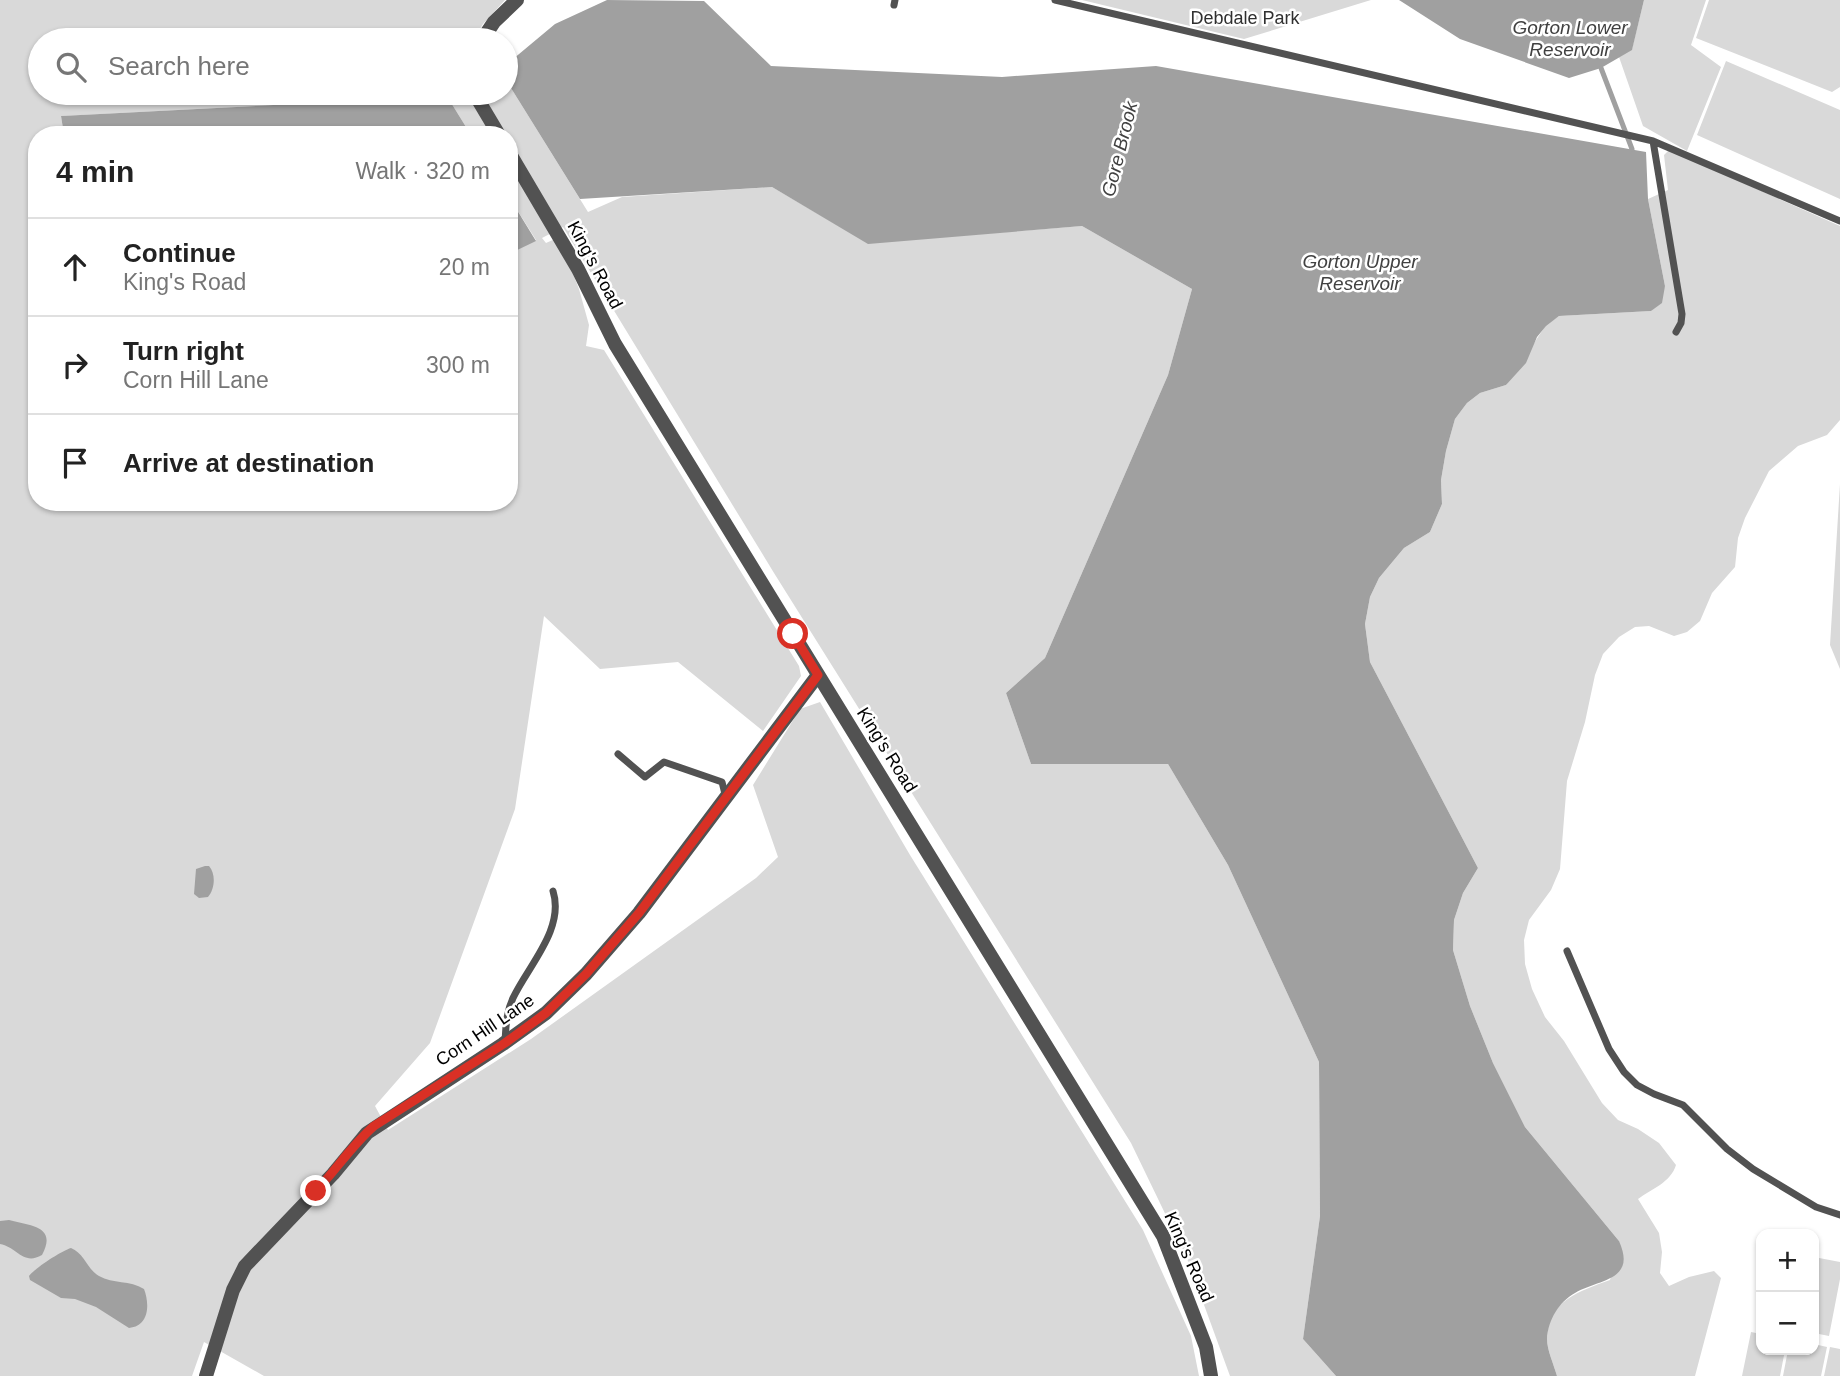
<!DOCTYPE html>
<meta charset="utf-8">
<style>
:root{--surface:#fff;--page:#f2f2f2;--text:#222;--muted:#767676;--line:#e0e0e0}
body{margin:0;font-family:Helvetica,sans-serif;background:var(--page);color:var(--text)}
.controls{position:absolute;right:21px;bottom:21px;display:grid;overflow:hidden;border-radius:14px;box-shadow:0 2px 5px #0004}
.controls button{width:63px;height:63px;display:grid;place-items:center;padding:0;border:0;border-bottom:2px solid var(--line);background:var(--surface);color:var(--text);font:35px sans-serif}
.stop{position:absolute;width:21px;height:21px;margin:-16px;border:5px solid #d93025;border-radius:50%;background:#fff}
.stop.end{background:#d93025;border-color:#fff;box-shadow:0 2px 7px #0008}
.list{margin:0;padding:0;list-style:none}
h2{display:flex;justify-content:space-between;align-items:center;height:91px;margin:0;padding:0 28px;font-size:30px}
h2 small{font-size:23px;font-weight:400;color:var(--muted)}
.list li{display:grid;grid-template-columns:46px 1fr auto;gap:21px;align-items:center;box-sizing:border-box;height:98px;padding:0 28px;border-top:2px solid var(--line)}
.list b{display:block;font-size:26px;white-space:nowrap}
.list p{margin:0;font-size:23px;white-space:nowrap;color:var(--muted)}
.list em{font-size:23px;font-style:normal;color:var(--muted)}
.icon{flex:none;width:38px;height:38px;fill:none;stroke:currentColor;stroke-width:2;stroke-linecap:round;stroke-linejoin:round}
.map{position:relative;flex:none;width:1840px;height:1376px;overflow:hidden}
.search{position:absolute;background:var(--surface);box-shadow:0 2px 5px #0004;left:28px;top:28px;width:490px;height:77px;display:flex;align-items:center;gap:18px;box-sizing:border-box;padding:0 24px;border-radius:38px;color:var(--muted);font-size:26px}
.panel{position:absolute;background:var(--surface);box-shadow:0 2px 5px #0004;left:28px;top:126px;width:490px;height:385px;border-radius:28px}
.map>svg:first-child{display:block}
.green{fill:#d9d9d9}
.water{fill:#a0a0a0}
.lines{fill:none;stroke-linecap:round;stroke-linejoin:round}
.stream{stroke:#a0a0a0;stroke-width:5}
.lane{stroke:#525252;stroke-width:7}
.street{stroke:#525252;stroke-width:14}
.route{stroke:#d93025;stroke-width:9}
.labels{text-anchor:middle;stroke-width:5;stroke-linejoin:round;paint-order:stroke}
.park-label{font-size:18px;fill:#303030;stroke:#fff}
.street-label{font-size:18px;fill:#000;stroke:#fff}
.water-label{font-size:19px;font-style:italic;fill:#414141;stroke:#fff}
</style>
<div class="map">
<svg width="1840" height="1376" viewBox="0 0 1840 1376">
<rect width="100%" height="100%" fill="#fff"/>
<path class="green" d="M0,0h505l-22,24 -10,16h-433v53h400l-11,4 -368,19 3,19h-27v367h472v-248l27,-14 -27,-43v-62h-38l-26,-42h61v-13l82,132 34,-15 150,-10 96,56 214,-17 110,63 -24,86 -123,283 -39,35 25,71h137l60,101 91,197 1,154 -17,123 33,37h-106l-42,-115 -57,-118 -357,-570 -211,-346 -21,11 4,5 9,-4 11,17 13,33 10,36 -3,21 18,4 195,316 2,10 -38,55 -85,-69 -78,7 -56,-53 -29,193 -85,234 -55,63 13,24 143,-91 225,-161 22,-21 -25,-72 47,-76 20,-7 90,153 233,375 48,106 8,40h-935l-60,-34 -12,34h-192z
M1082,0h289l-127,39z
M1644,0h62l-15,45 30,22 -34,84 -44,-25 -24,-69 13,-8z
M1709,0h131v87l-8,5 -136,-54z
M1726,61l114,49v89l-143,-64z
M1669,150l171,76v194l-13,15 -29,11 -29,25 -24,47 -7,20 -3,29 -23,26 -12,28 -13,11 -13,4 -25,-10 -14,1 -16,10 -16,17 -8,21 -10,47 -18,59 -7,88 -9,21 -22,30 -5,20 1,24 7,25 13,28 19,24 38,62 16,17 20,9 21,14 17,22c-5,17 -24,24 -38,34l21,34 3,19 -2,21 9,13 20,-9 25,-6 7,7 -26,98h-138c-3,-11 -10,-26 -10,-37 1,-39 33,-48 63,-59l9,-39 -94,-114 -32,-64 -23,-57 -17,-56 1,-30 9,-27 15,-25 -108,-206 -5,-38 5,-27 9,-19 25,-30 26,-16 12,-28 -1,-24 5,-29 9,-32 12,-16 13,-10 26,-8 40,-60 13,-9 92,-5 14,-25 -17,-87 20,-9 -4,-35z
M1840,484v185l-10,-24z
M1814,1257l26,5v17l-11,57 -15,-3z
M1751,1332l10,2v16h24l-5,26h-38z
M1814,1344l13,3 -6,29h-38l5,-26h26z
M1830,1347l10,2v27h-16z"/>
<path class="water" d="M607,0l97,1 67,65 231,11 154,-11 490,86 2,47 17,87 -3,17 -11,8 -92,5 -13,10 -9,11 -11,26 -20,22 -26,8 -13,10 -12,16 -9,32 -5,29 1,24 -12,28 -26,16 -25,30 -9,19 -5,27 5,38 108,206 -15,25 -9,27 -1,30 17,56 23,57 32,64 94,114c18,40 -20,38 -44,52 -16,9 -27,27 -28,46 0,11 7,26 10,37h-221l-33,-37 17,-123 -1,-154 -91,-197 -60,-101h-137l-25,-71 39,-35 123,-283 24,-86 -110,-63 -214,18 -96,-57 -192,12 -74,-119v-15l49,-41z
M1399,0h245l-12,50 -31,18 -32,10 -109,-39z
M440,93h5l26,42h-407l-3,-19 368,-19z
M509,197l27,44 -27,13z
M205,866h4c7,8 6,23 -1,31l-9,1 -5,-4 2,-25z
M9,1220c20,6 49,5 33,35 -19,11 -25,-8 -42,-11v-23z
M71,1248c13,5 16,21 28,28 14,8 31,4 45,13 6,16 5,37 -15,39l-33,-21 -21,-8 -14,-1 -31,-18 -1,-4c5,-7 32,-25 42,-28z"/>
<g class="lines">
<path class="stream" d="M1601,68l31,81"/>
<path class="lane" d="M1055,0l598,141 187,80
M894,5l1,-5
M1653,141l29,173 -1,9 -5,9
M618,754l27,23 19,-15 58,20 4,16
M1567,951l42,98 15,23 13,13 17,9 29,11 44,44 26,20 63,38 24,8
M505,1042c1,-16 1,-29 8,-44 15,-32 52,-69 40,-107"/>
<path class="street" d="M482,40l12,-18 23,-22
M474,93l25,42
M509,152l69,117 37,75 548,892 43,111 5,29
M206,1376l27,-86 12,-24 88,-92 34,-41 136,-89 43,-31 40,-39 53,-61 179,-238"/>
</g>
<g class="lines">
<path class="route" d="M316,1191c20,-21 36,-46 58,-65l131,-83 41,-30 40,-39 53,-61 179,-238 -25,-41"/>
</g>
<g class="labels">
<g class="park-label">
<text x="1245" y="24">Debdale Park</text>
</g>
<g class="street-label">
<text transform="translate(595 265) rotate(62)" y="6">King's Road</text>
<text transform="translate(887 750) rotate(58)" y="6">King's Road</text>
<text transform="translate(485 1030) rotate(-34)" y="6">Corn Hill Lane</text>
<text transform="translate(1189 1257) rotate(66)" y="6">King's Road</text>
</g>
<g class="water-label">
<text x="1570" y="34">Gorton Lower<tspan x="1570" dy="22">Reservoir</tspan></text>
<text transform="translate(1119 149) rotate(-76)" y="7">Gore Brook</text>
<text x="1360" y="268">Gorton Upper<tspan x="1360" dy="22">Reservoir</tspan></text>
</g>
</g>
</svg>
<div class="controls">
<button>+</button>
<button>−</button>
</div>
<div class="stop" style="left:793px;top:634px"></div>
<div class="stop end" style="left:316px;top:1191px"></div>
<div class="search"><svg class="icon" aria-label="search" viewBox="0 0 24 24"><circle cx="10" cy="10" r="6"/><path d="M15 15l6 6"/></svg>Search here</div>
<section class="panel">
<h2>4 min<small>Walk · 320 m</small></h2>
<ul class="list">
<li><svg class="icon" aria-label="ahead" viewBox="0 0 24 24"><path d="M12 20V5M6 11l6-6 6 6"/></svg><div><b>Continue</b><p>King's Road</p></div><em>20 m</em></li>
<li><svg class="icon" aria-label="right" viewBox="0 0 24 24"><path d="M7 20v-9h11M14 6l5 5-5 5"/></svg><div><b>Turn right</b><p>Corn Hill Lane</p></div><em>300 m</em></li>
<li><svg class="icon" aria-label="arrive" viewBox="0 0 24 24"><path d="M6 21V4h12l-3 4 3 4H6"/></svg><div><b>Arrive at destination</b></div></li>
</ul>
</section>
</div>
